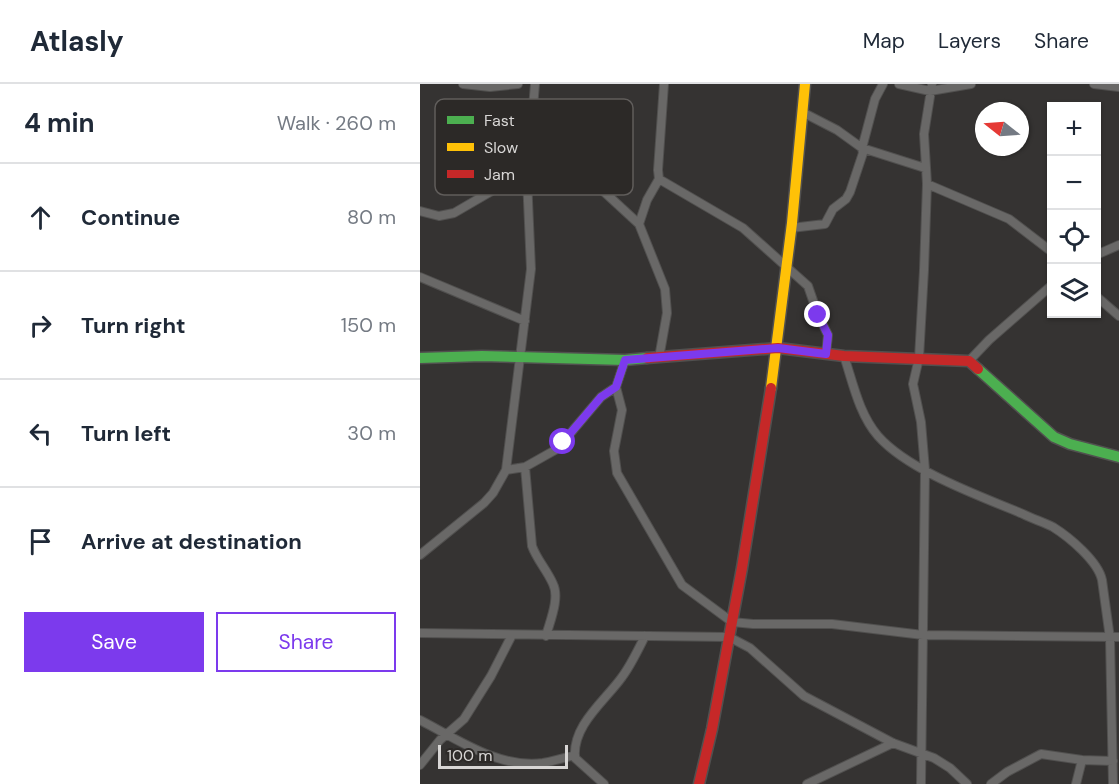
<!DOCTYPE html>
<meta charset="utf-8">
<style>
:root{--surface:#fff;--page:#f2f2f3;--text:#1f2937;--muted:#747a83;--line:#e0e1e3;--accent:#7c3aed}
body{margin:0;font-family:"DM Sans",sans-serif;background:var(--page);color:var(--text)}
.controls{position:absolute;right:18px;top:18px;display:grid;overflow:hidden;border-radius:0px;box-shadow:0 2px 4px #0004}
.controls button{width:54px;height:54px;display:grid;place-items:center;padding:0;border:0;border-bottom:2px solid var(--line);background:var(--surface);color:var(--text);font:30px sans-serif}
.compass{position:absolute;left:555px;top:18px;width:54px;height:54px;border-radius:50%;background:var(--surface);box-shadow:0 2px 4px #0004;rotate:287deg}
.scale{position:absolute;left:18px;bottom:15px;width:130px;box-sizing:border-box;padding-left:6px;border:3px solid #d8d6d5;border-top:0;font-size:16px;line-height:21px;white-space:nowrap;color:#d8d6d5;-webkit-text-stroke:4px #2c2927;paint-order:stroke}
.stop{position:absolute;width:18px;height:18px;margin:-14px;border:4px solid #7c3aed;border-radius:50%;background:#fff}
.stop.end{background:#7c3aed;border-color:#fff;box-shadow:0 2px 6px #0008}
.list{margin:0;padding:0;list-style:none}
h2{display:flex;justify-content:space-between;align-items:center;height:78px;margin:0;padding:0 24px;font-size:26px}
h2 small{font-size:20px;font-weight:400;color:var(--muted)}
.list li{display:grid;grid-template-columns:39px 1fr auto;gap:18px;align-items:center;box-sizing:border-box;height:108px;padding:0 24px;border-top:2px solid var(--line)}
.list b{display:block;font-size:22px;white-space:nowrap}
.list em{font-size:20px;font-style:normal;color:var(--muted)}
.actions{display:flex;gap:12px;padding:18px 24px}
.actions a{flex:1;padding:14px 0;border:2px solid var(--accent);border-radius:0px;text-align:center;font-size:21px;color:var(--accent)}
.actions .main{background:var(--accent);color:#fff}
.icon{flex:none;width:33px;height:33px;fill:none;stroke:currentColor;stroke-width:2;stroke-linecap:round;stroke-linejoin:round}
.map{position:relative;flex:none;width:699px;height:700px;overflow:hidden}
header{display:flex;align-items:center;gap:36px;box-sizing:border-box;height:84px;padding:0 30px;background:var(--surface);border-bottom:2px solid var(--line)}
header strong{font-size:28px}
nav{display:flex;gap:33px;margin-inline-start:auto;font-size:21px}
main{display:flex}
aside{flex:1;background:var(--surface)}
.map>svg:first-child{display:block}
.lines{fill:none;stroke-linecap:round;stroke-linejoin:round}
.street-casing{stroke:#51504f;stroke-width:10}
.fast-casing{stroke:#51504f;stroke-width:13}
.slow-casing{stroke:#51504f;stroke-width:13}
.jam-casing{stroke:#51504f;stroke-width:13}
.street{stroke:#696867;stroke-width:8}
.fast{stroke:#4caf50;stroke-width:10}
.slow{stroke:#ffc107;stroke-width:10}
.jam{stroke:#c62828;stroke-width:10}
.route{stroke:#7c3aed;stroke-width:8}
.key{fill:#2c2927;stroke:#605d5b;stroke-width:1.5}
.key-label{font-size:16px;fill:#d8d6d5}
</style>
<header>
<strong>Atlasly</strong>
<nav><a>Map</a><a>Layers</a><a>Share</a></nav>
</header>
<main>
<aside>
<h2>4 min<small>Walk · 260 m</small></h2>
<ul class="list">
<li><svg class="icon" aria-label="ahead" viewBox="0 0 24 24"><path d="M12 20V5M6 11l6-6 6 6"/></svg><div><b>Continue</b></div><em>80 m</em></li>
<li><svg class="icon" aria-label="right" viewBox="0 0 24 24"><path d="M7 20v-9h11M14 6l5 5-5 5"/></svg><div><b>Turn right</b></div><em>150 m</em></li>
<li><svg class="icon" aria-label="left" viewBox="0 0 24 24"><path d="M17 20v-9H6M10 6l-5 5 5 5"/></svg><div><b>Turn left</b></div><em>30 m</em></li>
<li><svg class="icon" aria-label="arrive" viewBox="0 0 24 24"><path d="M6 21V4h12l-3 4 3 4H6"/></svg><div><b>Arrive at destination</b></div></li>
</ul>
<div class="actions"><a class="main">Save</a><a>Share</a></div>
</aside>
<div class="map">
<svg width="699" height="700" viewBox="0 0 699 700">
<rect width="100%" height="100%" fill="#353332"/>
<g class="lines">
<g class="street-casing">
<path id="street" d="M43,0l27,3 28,-3
M479,0l31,7 41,-7
M674,0l25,3
M382,28l35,18 25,18 63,20
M239,95l84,49 65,58 10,29 10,20 -2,19
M507,100l82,35 43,33
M0,127l19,5 15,-3 43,-25 30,-10h18l17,-4 39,15 38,35 26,65 2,24 -8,45
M219,140l8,-24 12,-21 -1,-9 6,-86
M371,144l34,-4 8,-15 13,-10 4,-7 13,-39 -1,-5 13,-49 8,-15
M676,171l23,-10
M0,193l105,44
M676,212l23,20
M424,272c9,27 15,58 34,80 31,35 102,60 145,78 10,5 20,8 30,13 16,10 45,34 49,53l8,58 3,146
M549,277l20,-21 63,-55
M196,303l6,23 -8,41 3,22 65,112 50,37 21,2h79l91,11 196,2
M105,383l7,79c5,14 15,24 21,38 7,14 -3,37 -7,52
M86,386l19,-3 32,-18 44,-52 15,-10 9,-27
M0,471l64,-52 9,-10 13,-23 25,-201 -4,-91 8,-94
M0,549l309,4 21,11 54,48 89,47 41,15 16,10 17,16
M0,636c37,19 79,49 123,43 10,-2 21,-5 32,-8
M0,681l20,-25 24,-21 27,-43 21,-41
M184,700l-29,-26c-3,-33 30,-57 47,-81 9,-12 16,-27 23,-41
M387,700l86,-41
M501,700l4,-314 -4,-48 -8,-38 6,-26 5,-88 3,-86 -3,-50 8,-50
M571,700l16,-12 34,-18 41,6 31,1
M656,700l6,-24"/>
</g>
<g class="fast-casing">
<path id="fast" d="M0,274l62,-2 143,4 22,-2
M558,285l76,68 16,7 49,13"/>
</g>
<g class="slow-casing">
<path id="slow" d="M351,304l21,-165 13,-139"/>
</g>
<g class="jam-casing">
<path id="jam" d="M227,274l131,-10 66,8 125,5 9,8
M279,700l13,-55 30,-161 29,-180"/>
</g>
<use href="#street" class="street"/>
<use href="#fast" class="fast"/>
<use href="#slow" class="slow"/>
<use href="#jam" class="jam"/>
</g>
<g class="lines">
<path class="route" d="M143,358l38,-45 15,-10 9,-27 153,-12 48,6 2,-19 -10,-20"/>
</g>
<rect x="15" y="15" width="198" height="96" rx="9" class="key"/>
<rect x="27" y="32" width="27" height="8" fill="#4caf50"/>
<rect x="27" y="59" width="27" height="8" fill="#ffc107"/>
<rect x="27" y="86" width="27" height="8" fill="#c62828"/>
<g class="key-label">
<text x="64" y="42">Fast</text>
<text x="64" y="69">Slow</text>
<text x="64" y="96">Jam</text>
</g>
</svg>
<div class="controls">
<button>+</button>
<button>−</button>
<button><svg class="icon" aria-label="locate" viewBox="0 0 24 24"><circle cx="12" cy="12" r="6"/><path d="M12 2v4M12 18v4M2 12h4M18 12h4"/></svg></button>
<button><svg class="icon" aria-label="layers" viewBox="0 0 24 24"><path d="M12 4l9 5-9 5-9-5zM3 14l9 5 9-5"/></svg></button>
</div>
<svg class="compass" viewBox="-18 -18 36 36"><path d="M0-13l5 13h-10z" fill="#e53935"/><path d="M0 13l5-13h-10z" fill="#747a83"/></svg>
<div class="scale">100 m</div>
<div class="stop" style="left:143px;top:358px"></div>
<div class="stop end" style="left:398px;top:231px"></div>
</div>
</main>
